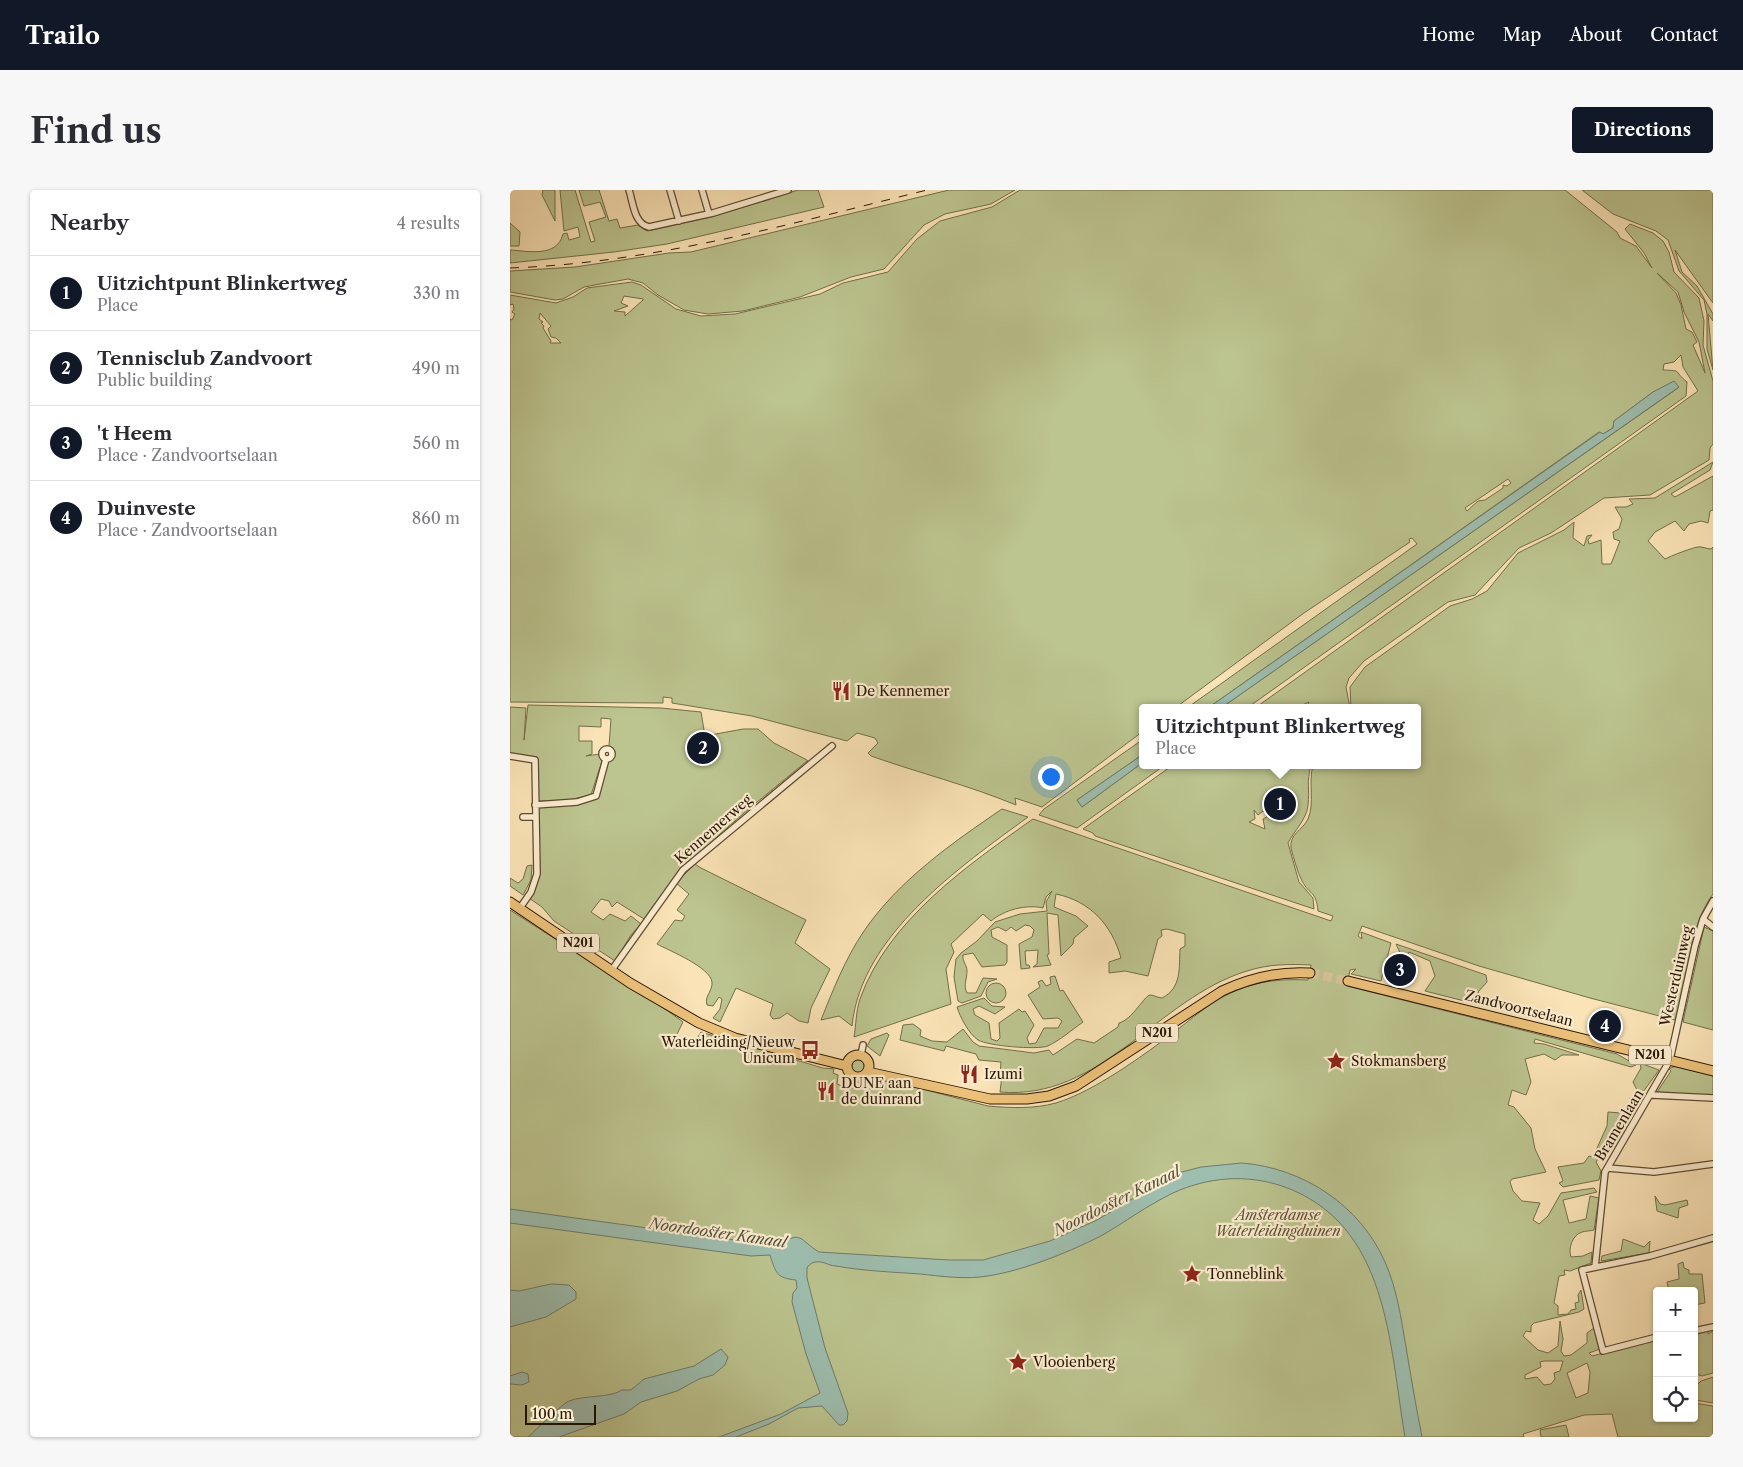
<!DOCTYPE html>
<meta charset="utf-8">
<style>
:root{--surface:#fff;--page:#f7f7f7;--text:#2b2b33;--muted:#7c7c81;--line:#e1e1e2;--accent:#111827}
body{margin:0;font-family:"Libre Caslon Text",serif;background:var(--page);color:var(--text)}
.controls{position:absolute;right:15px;bottom:15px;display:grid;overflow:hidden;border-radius:5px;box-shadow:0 1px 4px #0004}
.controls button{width:45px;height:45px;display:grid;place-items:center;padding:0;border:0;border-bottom:1px solid var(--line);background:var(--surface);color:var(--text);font:25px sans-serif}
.scale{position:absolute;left:15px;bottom:12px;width:71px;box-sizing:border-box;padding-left:5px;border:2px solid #2a1703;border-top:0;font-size:14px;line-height:18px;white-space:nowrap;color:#2a1703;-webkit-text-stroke:4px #fcedd0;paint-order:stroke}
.you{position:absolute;left:540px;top:586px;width:18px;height:18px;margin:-12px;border:4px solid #fff;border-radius:50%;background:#1a73e8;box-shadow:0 0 0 8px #1a73e833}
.badge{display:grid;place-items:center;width:32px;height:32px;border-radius:50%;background:var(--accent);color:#fff;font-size:16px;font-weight:700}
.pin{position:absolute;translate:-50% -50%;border:2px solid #fff;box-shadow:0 1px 5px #0006}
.popup{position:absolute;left:629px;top:514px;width:282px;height:65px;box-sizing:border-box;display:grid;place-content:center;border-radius:5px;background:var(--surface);filter:drop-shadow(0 1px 4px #0005);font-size:16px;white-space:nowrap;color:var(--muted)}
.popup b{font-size:19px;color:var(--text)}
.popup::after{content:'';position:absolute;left:50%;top:100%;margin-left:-10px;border:10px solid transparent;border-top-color:var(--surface)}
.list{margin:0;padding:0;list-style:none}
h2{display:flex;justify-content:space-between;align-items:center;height:65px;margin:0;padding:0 20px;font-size:21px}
h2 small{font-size:16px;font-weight:400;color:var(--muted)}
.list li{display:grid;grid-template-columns:32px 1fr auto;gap:15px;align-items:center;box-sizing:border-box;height:75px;padding:0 20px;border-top:1px solid var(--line)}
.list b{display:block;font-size:19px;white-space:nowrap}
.list p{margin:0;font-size:16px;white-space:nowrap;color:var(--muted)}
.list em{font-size:16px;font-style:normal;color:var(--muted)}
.icon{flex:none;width:28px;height:28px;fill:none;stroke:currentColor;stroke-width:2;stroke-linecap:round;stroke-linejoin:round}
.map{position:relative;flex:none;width:1203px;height:1247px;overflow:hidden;border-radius:5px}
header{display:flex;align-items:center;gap:30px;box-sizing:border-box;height:70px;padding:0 25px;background:var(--accent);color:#fff}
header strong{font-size:24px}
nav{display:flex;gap:28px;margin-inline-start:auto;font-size:18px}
.intro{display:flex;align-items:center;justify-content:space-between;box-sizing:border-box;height:120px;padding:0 30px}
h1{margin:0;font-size:35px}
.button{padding:12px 22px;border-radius:5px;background:var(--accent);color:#fff;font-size:18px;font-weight:700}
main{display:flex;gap:30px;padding:0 30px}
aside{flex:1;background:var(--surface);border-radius:5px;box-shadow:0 1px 4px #0004}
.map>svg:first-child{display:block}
.green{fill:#bcc48f;stroke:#736e49;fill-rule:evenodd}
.water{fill:#9ebeaf;stroke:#707b6a}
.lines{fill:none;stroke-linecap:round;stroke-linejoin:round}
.primary-tunnel{stroke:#dbc49b;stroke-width:9;stroke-dasharray:9 4.5;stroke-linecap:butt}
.street-casing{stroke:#5e4a30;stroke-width:8}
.primary-casing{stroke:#2a1703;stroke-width:11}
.street{stroke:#fcedd0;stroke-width:5.5}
.primary{stroke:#edc27b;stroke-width:9}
.rail{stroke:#2a1703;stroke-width:1;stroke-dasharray:9 9;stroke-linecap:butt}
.labels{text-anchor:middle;stroke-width:4.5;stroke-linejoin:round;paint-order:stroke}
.shield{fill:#fcedd0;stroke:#695740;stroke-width:1}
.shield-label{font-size:12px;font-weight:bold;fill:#2a1703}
.poi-label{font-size:14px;fill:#2a1703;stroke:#fcedd0;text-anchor:start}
.street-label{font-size:14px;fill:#2a1703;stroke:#fcedd0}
.park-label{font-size:14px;font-style:italic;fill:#5d5434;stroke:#fcedd0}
.water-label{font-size:15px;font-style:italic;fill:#53513f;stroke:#fcedd0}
</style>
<header>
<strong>Trailo</strong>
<nav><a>Home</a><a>Map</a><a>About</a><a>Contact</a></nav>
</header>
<div class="intro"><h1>Find us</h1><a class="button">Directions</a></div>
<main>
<aside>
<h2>Nearby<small>4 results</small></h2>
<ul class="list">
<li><span class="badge">1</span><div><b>Uitzichtpunt Blinkertweg</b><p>Place</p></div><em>330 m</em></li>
<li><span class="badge">2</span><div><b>Tennisclub Zandvoort</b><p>Public building</p></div><em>490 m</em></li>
<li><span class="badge">3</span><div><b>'t Heem</b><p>Place · Zandvoortselaan</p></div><em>560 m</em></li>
<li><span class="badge">4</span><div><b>Duinveste</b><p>Place · Zandvoortselaan</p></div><em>860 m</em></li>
</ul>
</aside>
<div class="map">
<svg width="1203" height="1247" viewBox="0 0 1203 1247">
<rect width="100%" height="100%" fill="#fae3b6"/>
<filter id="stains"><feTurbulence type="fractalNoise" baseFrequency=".004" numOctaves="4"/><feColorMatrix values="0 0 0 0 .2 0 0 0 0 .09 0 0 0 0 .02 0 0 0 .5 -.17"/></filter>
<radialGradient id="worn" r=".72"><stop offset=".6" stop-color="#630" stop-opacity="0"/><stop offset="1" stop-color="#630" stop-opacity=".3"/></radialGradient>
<path class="green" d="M33,0h12v31l-13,-26z
M50,0h15l16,52 4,-1 -6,-19 17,-5 -6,-15 -16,4 -5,-16h20l10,31 8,-2 3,9 18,-3 9,6 68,-15 83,-26h20l6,17 -157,37 -53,8 -104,11v-13c18,1 47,8 53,-16l4,-1 2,7 11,-3 -2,-10 -14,4z
M439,0h66l-24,14 -46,10 -21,11 -40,44 -33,8 -51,20 -57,14 -35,3 -24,-4 -26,-15 -15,-12 -15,-4 -44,8 -21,12 -8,1 -45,-8v-21l65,-4 94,-14 22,-1z
M510,0h545l52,42 3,6 16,8 16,22 -8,-15 -19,-24 5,-5 23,9 10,8 6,11 5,20 25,26 5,23 -1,24 10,36v63l-3,4 -1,12 -59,35 -46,3 -53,35 -32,15 -44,47 -27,7 -84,59 -15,17 -3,9 4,21h-44l3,-6 -13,6h-41l443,-317 -15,-24 -2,-12 -7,7 -10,2 -1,6c21,1 9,0 24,12l-1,14 -439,312h-26l457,-320 -25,4 -39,29 -1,7 -10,6 -4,-2 -391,276h-21l230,-164 -5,-6 -3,1 1,3 -106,71 -129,95h-33v24l-100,75 -27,-9 1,7c-48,-20 -97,-32 -145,-49l-3,-3 10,-10 -3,-5 -18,-5 -10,8 -95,-25 -80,-13v-5l-9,-1v6l-153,-1v-383l2,1 3,-6 -3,-2 2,-3 -1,-5 -3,1v-10l46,8 17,-6 14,-9 45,-6 9,3 35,24 25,7 34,-2 85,-20 23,-11 45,-11 29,-33 23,-18 52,-14zM1147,83l21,19 6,20 15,30 6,31 -12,-28 4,-3 -5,-10 -6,-3 -5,-24 -5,-12zM114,106l19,3v1l-18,16v-4l-11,-1 14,-5 -7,-3zM30,123l11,13 -3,3 3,8 5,1 5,5h-11l1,-2 -8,-13 1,-2 -3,-3 2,-1 -4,-3zM998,289l3,4 -4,3 -4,-1v3l-18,12 -7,1 -11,10 -2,-3z
M1072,0h131v113l-38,-53 7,22 15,14 16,28v7l-5,-7 5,56 -6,-21v-35l-3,-14 -25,-29 -11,-31 -12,-9 -43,-17z
M0,33l10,9 -1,14h-9z
M1203,272l-3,8 -39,24 4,3 38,-21v34l-3,1 -2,12 -7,-2 -12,3 -5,7 -9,-10 -20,11 -7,9 17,18c6,-3 26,-11 33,-12 3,-1 9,2 13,2l2,-2v347c-27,37 -22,85 -38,126l-85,-22 -111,-32 -117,-40 -4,10 4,3 -1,-7 30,11 -10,38 -30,-7 5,-5 -6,1 -3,16 270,68 19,11 -5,2 -96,-28 -1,4 10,1 35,11h-17l-7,5 -11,-6 -19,5 6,23 -5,13 -14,-5 -4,15 6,2 17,21 4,21 11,23 -34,7 -2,3 3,9 9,10 18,2 -7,17 6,4 9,-8 13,-23 33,-5 3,4 -34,8 6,23 17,-4 4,-23 9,2 -5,32c-4,1 -9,1 -12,2 -10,3 -14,17 -11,25l12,-1 9,-4 -1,11 -21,8 -6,-1 1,5 -6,1 -5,27 4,3v9l10,-1 3,-4 5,-1 -1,-6 4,-1 -1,-7 3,-5 3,19 -5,3 -45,11 -3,3v6l-5,-1 -3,5 15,14 10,3 10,-7 2,-25 3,18 -2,12 3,5 7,-1 16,-12v-10l7,-5 6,21 -11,4 3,3 65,-16v78h37v-15l19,3v31h-95l-6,-23 -28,1 -61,19 1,3h-1014v-527l158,101 15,11 -8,16 17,9 9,-15 122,36 11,1 -1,4 5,2 -1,9 12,5 30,-11 109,28c23,2 46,3 68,-3 39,-12 88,-48 121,-73 23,-18 42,-35 71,-44 19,-6 40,-7 60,-6l3,-15c-21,-1 -43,-1 -64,6 -89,27 -146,130 -247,121l2,-17h-2l1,-13 -22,-2 -3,-6 -30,-8 -2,5 -44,-11 3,-15 10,-1 8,6 -1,6 12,5 15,1 16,-13 10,13 6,4 55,7 15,-3 4,5 24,-16 17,4 24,-16 1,-4c13,-3 26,-28 31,-28 4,0 8,3 12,3 20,-10 17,-31 18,-49l5,-3v-12l-18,-5 -6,1 1,6 -4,3 -10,37 -23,-5 -16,2v-11l12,-4c-9,-33 -31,-57 -65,-64l-2,13 22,9 12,10 -14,12 -1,6 -12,12 -3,-41 -11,-2 2,41 -2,1 4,10 -18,2 4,-3 1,-14 -13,1 1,14h3l1,3 -9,1 -2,-25 13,-7 2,-7 -4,-4 -5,-1 -9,6 -5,-4 -5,4 -8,-4 -7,3 1,7 15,8v17l-2,3 -23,2 -9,-14 -10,2c-1,6 4,10 4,16 0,9 -4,14 0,22h9l7,-15 14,1 -9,3 -7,14 -19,7 -4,-2 -4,-24 2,-18 5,-6 16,-12 18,-19 25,-8 27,-3 -1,-9 6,-11 -6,6 -3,11c-17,-4 -39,2 -52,13l-8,-7 -32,30 3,8 -8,17 5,35 -97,33c2,-12 2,-26 6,-38 28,-79 108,-134 173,-180l298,102 2,-5 -15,-5c-2,-21 -8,-15 -16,-30 -5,-10 -8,-22 -11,-33 -2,-14 12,-18 17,-29 7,-16 0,-36 5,-54h105v-57h-67l-1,-21 15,-20 85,-61 22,-7 15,-8 31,-38 46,-23 10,-8 -1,16 11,8 3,-10 5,-1 -4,5 1,4 12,-4 1,24h9l9,-23 -6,-2 -1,-7 6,-3 3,-10 -7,-12h11l7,-3 -4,-5 26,-1zM1034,1171h19l-3,10 -6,2 1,6 -4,5 -7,1 -7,-8 -12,2v-4l16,-8 -1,-5zM1077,1173l3,9 -2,21 -12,5 -9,-25z
M18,515l133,3 40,4 4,24 38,-7h15l16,14 33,17 2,2 -2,-1c-60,50 -118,93 -163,158l-27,-17 -5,5 -3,-6 -8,-2 -10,13 12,8 7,-6 15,7 6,-5 10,8 -10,11 -16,26 -61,-40 -12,-14 -13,-9 8,-16 2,-11 -1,-65 54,-7 15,-38 5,-1 1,-12 -4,-2 2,-27 -10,-1v9l-22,-1v15h13v13l-6,2 14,-2 2,7 -11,34 -23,5 -30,1 -1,-44 -27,-3v-47l16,1 -2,32z
M632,550v15l-65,45 5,7 60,-44v2h23l-88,63 -38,-13 5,-6z
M663,575h138c-5,18 -1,24 -3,40 -1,14 -14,26 -20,38l11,39 14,16 1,11 -219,-73 -2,-3 -10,-4zM764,611h3v8l4,2 -5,7 -3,1 -1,-5 -9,5 2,10 -16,-7 6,-3 -1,-9 4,5 5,-4 3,2 7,-4z
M492,619l26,8c-68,50 -167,118 -176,209l-13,-10 -18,4c12,-30 24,-61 43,-89 35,-51 88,-88 138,-122z
M185,674l6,4 105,52 -11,23 35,26 -19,39 -3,15 -9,-2 -12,-8 -7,5 -7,1 -3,-4 3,-11 -37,-16 -16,34 -7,-4 7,-9 2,-10 -3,-2 -6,9 -6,-1c-3,-9 6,-14 5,-23 -2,-15 -42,-31 -55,-38l18,-24 7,1 3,-5 -8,-6 12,-16 -13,-11z
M22,675l-1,15 -8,15 -13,-9v-8l8,5 5,-4 4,-13z
M1194,737l9,4v99l-30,-8z
M886,754l90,31 1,7 -9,10 6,14 -59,-15 10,-15 -5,-15 -21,-9 -5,9z
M545,786l5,15 3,-1 20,32c-11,8 -23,18 -35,24 -11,4 -60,0 -70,-6 -9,-6 -18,-23 -21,-33l27,-9 8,8 13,1 -10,7 -16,-8 -6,3 2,6 14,8 2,16 6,2 3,-3 -1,-15 20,-14 3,3 3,-1 9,14 -7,13 2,6 7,-1 8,-15h14l4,-7 -4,-3 -15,1 -15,-24 12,-8 -2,-5 4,-2 4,6 5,-2 -1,-7z
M476 803a10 10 0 1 1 20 0a10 10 0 1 1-20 0Z
M377,843l2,2 -9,21 -13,-10 4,-7z
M341 876a7 7 0 1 1 14 0a7 7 0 1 1-14 0Z
M1130,873l19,7 -16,22h-5l-5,-10 8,-14z
M1165,876l38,8v23l-56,-5 14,-21 -2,-2z
M1124,907h5l-43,65 5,9 -2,9 -36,7 -4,-4 4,-2 -5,-14 26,-4 5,-7 4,1 14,-31 1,-14 13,1 10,-12 -2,-2z
M1132,908l2,6 -27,44 -7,-3z
M1145,1006l5,8 5,1 22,-5 1,5 -9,3 -1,10 -21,-7z
M1113,1049l21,8 6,-6 -1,12 -48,8 1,-5 19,-5z
M1173,1072l1,6 5,2v4h13l3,29 -11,2v-14h-25l-2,-9 12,-3 -1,-15z
M1198,1140v4l5,-3v42l-11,3 -8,-3v-38z
M1203,1187v26l-18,-3 -1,-12 7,-7z
M1056,1235l3,12h-28l-1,-7z"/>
<path class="water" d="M1164,191l5,6 -458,321h-13l392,-276 3,2 10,-6 1,-7 39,-29z
M632,565v8l-60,44 -5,-7z
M732,973c61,5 118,42 143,99 12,27 16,56 21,85 5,30 10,60 16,90h-17c-16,-93 -16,-214 -123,-251 -36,-12 -74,-9 -109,7 -25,12 -48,29 -72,43 -34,17 -83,37 -121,41 -20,2 -41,-1 -60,-3 -28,-2 -56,-3 -84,-8 -5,0 -10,-3 -15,-4 -6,-1 -11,1 -14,6v10l18,70 23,65 -1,8 -4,4h-4l-17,-19 -24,2 -29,16 -33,13h-17l62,-23 39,-21 -14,-39 -14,-52 1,-9 4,-5 -1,-8c-20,-2 -20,-7 -26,-25l-19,1 -241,-33v-14l268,37c24,-17 21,-6 41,6l130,8h34l67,-19 47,-21 77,-46 27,-7z
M41,1094l18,1 7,7v7l-30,18 -36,10v-37l9,1z
M211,1159l7,8 -3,8 -12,10 -14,4 -22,12 -36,11 -17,12 -65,23h-31c7,-6 35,-34 41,-36 15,-6 42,-3 53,-11h9l13,-11 50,-13z
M12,1182l6,2 1,8 -7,3 -12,-1v-8z"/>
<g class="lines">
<path class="primary-tunnel" d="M800,783l38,8"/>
<g class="street-casing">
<path id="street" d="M119,0c4,12 5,34 20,37l64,-14 75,-23
M160,0l9,31
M192,0l7,24
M92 564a5 5 0 1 1 10 0a5 5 0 1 1-10 0Z
M0,566l25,4 2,114 -6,18 -11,16
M25,615l42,-3 19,-6 10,-37
M13,627h12
M1193,729l10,8
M101,781l72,-101 149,-124
M351,865l2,-10
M1142,905l61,3
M1098,978l46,4 59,-8
M1085,1077l10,-95 65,-112 25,-114 8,-27 10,-18
M1184,1141l19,-4
M1147,1147l-54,14 -21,-81 68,-14 63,-18"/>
</g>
<g class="primary-casing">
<path id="primary" d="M0,712l120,81 69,40 36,15 112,28
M838,791l365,90
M337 876a11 11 0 1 1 22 0a11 11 0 1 1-22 0Z
M358,882l122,27h37l22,-3 27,-10 146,-95c28,-13 57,-20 88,-18"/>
</g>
<use href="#street" class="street"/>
<use href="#primary" class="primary"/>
<path class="rail" d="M0,78c143,-5 279,-44 417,-78"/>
</g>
<defs>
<g id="restaurant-bare" transform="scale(1.5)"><path d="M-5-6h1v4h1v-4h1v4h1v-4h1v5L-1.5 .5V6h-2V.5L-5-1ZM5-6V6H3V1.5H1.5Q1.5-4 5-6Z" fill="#8f2418" stroke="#fcedd0" stroke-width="2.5" paint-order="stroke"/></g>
<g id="bus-bare" transform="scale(1.5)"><path d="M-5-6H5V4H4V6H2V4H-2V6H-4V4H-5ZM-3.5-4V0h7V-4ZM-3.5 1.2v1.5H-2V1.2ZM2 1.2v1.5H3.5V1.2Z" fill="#8f2418" stroke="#fcedd0" stroke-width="2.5" paint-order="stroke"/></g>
<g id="sight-bare" transform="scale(1.5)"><path d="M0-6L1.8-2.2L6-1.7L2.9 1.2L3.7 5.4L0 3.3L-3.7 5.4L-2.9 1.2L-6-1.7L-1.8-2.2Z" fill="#8f2418" stroke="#fcedd0" stroke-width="2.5" paint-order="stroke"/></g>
</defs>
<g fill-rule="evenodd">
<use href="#restaurant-bare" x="331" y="501"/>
<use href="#bus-bare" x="300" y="860"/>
<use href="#sight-bare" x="826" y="871"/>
<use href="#restaurant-bare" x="459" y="884"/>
<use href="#restaurant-bare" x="316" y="901"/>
<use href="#sight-bare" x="682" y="1084"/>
<use href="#sight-bare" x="508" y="1172"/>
</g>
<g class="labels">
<g class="shield">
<rect x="47" y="743.5" width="42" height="19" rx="4"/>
<rect x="626" y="833.5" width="42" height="19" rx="4"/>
<rect x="1119" y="855.5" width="42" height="19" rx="4"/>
</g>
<g class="shield-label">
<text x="68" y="757">N201</text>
<text x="647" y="847">N201</text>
<text x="1140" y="869">N201</text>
</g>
<g class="poi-label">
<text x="346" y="506">De Kennemer</text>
<text x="285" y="857" text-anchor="end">Waterleiding/Nieuw<tspan x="285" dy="16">Unicum</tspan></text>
<text x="841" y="876">Stokmansberg</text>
<text x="474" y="889">Izumi</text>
<text x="331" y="898">DUNE aan<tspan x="331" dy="16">de duinrand</tspan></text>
<text x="697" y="1089">Tonneblink</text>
<text x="523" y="1177">Vlooienberg</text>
</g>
<g class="street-label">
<text transform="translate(203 639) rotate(-41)" y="5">Kennemerweg</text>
<text transform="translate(1166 786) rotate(-77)" y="5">Westerduinweg</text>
<text transform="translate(1009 818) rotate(14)" y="5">Zandvoortselaan</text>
<text transform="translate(1109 935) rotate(-59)" y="5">Bramenlaan</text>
</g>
<g class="park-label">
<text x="768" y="1030">Amsterdamse<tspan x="768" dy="16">Waterleidingduinen</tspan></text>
</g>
<g class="water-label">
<text transform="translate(607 1011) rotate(-26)" y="5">Noordooster Kanaal</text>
<text transform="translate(208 1043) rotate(8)" y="5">Noordooster Kanaal</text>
</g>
</g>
<rect width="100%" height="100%" filter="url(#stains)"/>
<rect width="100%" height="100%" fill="url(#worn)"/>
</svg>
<div class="controls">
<button>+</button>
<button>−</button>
<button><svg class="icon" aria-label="locate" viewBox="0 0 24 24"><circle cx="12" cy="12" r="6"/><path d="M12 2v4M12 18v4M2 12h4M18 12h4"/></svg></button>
</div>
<div class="scale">100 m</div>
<div class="you"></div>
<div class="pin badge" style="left:770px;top:614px">1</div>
<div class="popup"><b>Uitzichtpunt Blinkertweg</b>Place</div>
<div class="pin badge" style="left:193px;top:558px">2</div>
<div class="pin badge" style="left:890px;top:780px">3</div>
<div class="pin badge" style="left:1095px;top:836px">4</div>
</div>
</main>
